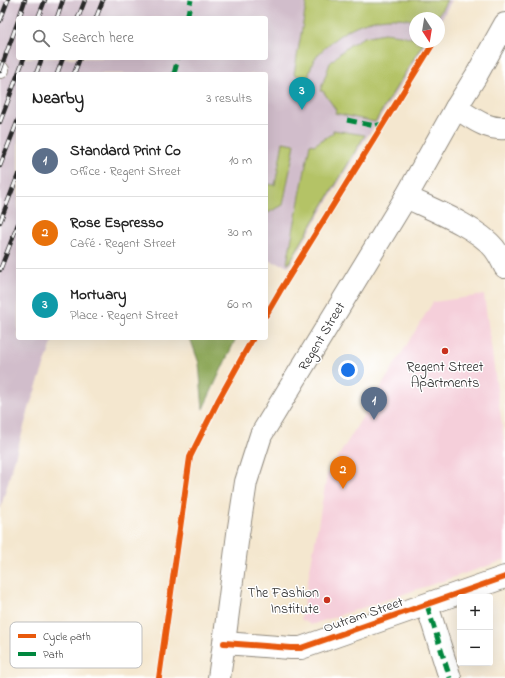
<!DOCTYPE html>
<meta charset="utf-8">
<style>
:root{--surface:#fff;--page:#f6f6f6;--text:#222;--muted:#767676;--line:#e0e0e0;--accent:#0b8043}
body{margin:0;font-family:"Indie Flower",sans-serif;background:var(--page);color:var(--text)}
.controls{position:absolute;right:12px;bottom:12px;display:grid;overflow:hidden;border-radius:4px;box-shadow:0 4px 16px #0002}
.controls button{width:36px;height:36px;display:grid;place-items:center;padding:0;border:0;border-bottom:1px solid var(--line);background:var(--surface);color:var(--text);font:20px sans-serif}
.compass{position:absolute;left:409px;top:12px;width:36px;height:36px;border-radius:50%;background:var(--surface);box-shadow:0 4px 16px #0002;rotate:168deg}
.you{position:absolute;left:348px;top:370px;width:14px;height:14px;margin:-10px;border:3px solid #fff;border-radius:50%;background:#1a73e8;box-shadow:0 0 0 6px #1a73e833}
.badge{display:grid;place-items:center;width:26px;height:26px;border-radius:50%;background:var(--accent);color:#fff;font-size:13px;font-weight:700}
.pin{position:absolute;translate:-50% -33px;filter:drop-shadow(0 1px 2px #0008)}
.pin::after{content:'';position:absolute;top:21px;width:14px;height:12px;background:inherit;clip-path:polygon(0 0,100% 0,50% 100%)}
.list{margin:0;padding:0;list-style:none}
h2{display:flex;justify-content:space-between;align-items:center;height:52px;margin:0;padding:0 16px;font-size:17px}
h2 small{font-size:13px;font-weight:400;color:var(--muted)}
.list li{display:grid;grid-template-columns:26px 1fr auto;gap:12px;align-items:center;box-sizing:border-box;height:72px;padding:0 16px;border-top:1px solid var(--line)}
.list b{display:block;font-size:15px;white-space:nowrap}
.list p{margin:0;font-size:13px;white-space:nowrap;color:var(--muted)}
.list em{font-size:13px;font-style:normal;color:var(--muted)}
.icon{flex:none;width:22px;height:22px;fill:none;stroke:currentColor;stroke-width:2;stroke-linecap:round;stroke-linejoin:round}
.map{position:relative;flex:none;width:505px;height:678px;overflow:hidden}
.search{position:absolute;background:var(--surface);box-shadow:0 4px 16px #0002;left:16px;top:16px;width:252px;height:44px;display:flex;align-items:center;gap:10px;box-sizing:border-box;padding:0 14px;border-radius:4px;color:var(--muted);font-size:15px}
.panel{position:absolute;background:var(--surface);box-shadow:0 4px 16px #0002;left:16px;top:72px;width:252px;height:268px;border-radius:4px}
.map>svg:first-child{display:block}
.built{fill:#f5cfda}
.industrial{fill:#d1bdcb;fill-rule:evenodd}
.green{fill:#b4c366;stroke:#707748}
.forest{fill:#8fa95b;stroke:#5d6a43}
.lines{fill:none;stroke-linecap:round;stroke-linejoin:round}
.service-casing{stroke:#90897d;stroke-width:18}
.minor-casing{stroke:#90897d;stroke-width:24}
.primary-casing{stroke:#90897d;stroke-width:24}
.service{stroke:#fff;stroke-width:16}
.minor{stroke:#fff;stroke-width:22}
.primary{stroke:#fff;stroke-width:22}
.rail-casing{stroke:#2b2b2b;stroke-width:4.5}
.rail{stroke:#fff;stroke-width:3;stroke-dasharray:9;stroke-linecap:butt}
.quiet{stroke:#00873e;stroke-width:5;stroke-dasharray:10 5;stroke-linecap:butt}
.cycleway-casing{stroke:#fff;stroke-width:8}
.cycleway{stroke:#e8590c;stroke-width:6}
.poi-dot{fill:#c8321e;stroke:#fff;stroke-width:1.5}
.labels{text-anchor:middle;stroke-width:3;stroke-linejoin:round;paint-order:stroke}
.street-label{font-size:14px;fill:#2b2b2b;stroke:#fff}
.poi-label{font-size:14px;fill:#2b2b2b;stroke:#fff}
.key{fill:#fff;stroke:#bfbfbf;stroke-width:1}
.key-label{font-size:11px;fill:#2b2b2b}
</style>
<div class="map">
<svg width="505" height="678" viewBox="0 0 505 678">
<rect width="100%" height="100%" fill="#fff"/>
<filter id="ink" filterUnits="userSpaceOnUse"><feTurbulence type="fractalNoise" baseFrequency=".025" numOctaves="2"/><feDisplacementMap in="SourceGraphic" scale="8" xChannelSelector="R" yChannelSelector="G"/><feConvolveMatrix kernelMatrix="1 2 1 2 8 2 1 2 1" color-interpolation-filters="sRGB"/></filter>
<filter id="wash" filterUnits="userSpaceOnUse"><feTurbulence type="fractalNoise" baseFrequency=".012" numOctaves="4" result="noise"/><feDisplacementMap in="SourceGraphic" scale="16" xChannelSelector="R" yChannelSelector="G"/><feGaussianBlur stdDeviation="0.9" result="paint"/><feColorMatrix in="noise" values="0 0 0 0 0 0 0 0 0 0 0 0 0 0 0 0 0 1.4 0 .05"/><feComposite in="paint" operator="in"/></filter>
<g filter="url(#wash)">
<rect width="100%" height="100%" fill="#f4e7cf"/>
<path class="built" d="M484,295l21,151v114l-194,65 -10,-6 26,-144 106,-173z"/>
<path class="industrial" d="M0,0h452l-13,23v-5h-24v24h12l-52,84 -11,15 -75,125 -23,-6v-186h-248v264h36l-23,64 -31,108zM18,18h248v40h-248z"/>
<path class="green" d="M307,0h140l-10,18h-22v3c-31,-9 -65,2 -88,25 -6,5 -12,11 -15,19 -3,7 -4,16 -5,24l-4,-1 1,-10 -10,-4z
M384,33l17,2 14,4v3h9l-49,80 -40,-9 1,-3 -13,-19h-3l10,-28 10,-10 10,-8 14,-8z
M333,130l32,5 -76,128h-2l23,-119 4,1 19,-12z
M283,142l12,2 -12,61 -17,9v-30l9,1z"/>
<path class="forest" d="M190,338h46l-33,71 -4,-46z"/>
</g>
<g filter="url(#ink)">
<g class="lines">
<g class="service-casing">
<path id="service" d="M0,69l1,1"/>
</g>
<g class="minor-casing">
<path id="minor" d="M456,108c15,9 30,22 49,20
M406,197c25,12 71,30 88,51 5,6 8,13 11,19
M427,605l23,73
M224,643l67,5h10l204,-71"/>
</g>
<g class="primary-casing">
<path id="primary" d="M219,678l5,-35 14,-109 8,-52 15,-47 145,-238 50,-89 20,-32 29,-52"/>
</g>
<use href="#service" class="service"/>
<use href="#minor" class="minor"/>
<use href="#primary" class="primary"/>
<g class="rail-casing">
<path id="rail" d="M19,18l6,-18
M38,18l7,-18
M57,18l6,-18
M78,18l7,-18
M96,18l7,-18
M0,21l8,-21
M0,71l18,-50
M36,74l6,-16
M57,74l6,-16
M74,74l6,-16
M0,122l24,-64
M0,166l18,-46
M0,222l18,-47
M0,270l18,-46"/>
</g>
<use href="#rail" class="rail"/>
<path class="quiet" d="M187,18l4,-18
M174,74l4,-16
M347,120l28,6 9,-3
M427,605l23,73"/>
<g class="cycleway-casing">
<path id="cycleway" d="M266,315l14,-24 154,-249
M224,643l67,5h10l204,-71
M159,678l31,-221 28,-56 35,-63"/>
</g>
<use href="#cycleway" class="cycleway"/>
</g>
</g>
<g class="poi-dot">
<circle cx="445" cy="351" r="4"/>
<circle cx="327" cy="600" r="4"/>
</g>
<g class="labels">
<g class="street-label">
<text transform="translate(321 336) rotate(-59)" y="5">Regent Street</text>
<text transform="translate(363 614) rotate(-19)" y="5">Outram Street</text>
</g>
<g class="poi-label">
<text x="445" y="371">Regent Street<tspan x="445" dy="16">Apartments</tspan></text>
<text x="319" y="597" text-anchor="end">The Fashion<tspan x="319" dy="16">Institute</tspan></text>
</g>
</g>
<rect x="10" y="622" width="132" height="46" rx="6" class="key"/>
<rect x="18" y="634" width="18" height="4" fill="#e8590c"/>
<rect x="18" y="652" width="18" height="4" fill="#00873e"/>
<g class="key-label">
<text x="43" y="640">Cycle path</text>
<text x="43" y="658">Path</text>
</g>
</svg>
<div class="controls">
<button>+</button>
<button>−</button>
</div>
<svg class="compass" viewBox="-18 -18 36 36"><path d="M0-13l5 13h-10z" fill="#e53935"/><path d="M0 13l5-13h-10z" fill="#767676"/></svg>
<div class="you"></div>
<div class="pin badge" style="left:374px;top:420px;background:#5c6f8a">1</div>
<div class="pin badge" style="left:343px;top:489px;background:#e8710a">2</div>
<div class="pin badge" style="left:302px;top:110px;background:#0f9aa8">3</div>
<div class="search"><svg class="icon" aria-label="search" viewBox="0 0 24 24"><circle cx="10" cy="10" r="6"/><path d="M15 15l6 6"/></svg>Search here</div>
<section class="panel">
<h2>Nearby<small>3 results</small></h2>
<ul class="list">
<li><span class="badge" style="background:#5c6f8a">1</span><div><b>Standard Print Co</b><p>Office · Regent Street</p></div><em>10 m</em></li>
<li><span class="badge" style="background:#e8710a">2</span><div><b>Rose Espresso</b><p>Café · Regent Street</p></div><em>30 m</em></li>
<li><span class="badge" style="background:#0f9aa8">3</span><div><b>Mortuary</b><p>Place · Regent Street</p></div><em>60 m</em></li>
</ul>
</section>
</div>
